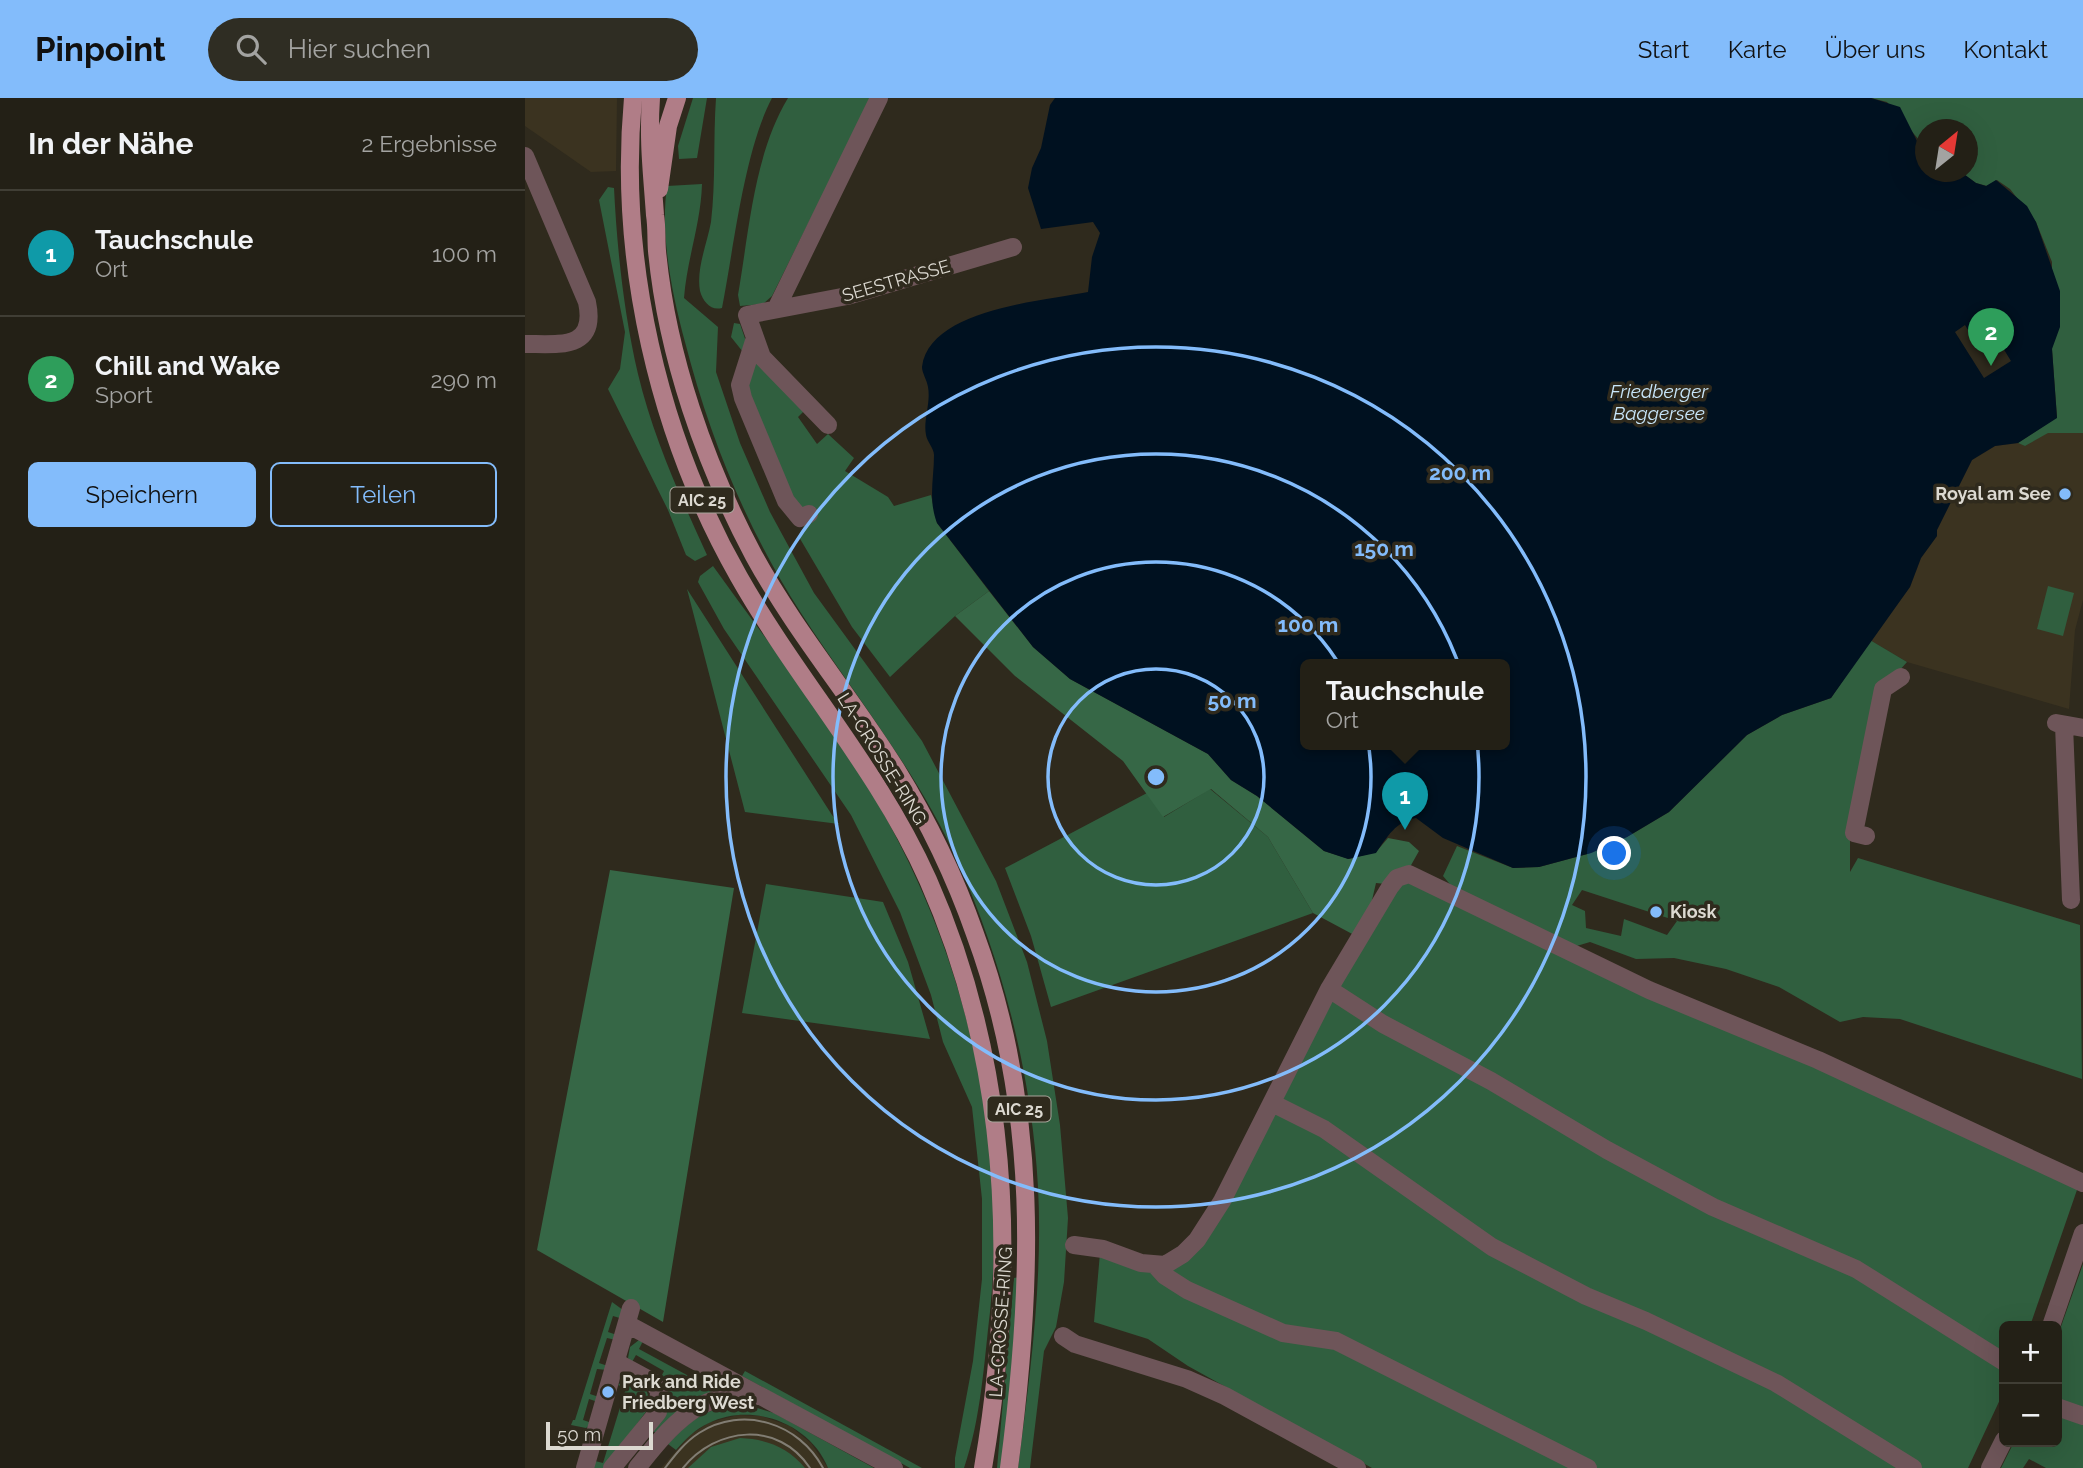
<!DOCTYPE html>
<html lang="de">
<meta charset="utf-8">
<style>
:root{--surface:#232016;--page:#2f2d23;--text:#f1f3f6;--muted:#a3a3a1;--line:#403e35;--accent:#83bcfb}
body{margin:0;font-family:Raleway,sans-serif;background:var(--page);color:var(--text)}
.controls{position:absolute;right:21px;bottom:21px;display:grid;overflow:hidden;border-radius:10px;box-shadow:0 7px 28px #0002}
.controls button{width:63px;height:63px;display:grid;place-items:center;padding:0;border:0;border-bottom:2px solid var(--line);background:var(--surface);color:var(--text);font:35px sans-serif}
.compass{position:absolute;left:1390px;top:21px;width:63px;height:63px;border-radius:50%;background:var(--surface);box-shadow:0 7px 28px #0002;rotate:30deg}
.scale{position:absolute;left:21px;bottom:18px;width:107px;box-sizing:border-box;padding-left:7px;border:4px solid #dcd9d1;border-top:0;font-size:19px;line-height:24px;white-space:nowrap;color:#dcd9d1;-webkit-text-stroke:5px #2f2a1d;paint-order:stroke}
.you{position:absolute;left:1090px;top:756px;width:24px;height:24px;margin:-18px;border:5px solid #fff;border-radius:50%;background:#1a73e8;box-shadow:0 0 0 10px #1a73e833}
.badge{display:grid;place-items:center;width:46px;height:46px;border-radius:50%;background:var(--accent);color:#fff;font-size:23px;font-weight:700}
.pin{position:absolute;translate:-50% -58px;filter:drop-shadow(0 2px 4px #0008)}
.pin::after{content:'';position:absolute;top:37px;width:24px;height:21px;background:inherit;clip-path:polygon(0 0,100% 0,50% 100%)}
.popup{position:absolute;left:775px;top:561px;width:210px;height:91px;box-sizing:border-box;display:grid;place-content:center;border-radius:10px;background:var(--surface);filter:drop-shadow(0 2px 5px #0005);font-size:23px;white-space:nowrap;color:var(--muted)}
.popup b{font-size:26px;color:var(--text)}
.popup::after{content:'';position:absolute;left:50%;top:100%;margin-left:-14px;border:14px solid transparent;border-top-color:var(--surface)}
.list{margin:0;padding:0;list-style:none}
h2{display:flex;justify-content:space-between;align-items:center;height:91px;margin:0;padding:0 28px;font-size:30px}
h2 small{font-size:23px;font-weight:400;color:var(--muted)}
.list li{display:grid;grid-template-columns:46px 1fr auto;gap:21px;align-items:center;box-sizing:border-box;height:126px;padding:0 28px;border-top:2px solid var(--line)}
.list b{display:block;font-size:26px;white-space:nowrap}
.list p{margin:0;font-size:23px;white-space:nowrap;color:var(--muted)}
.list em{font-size:23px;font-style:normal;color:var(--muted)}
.actions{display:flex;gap:14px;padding:21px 28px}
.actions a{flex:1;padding:16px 0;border:2px solid var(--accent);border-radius:10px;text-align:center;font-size:24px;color:var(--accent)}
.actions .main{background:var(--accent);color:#111}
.icon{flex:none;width:38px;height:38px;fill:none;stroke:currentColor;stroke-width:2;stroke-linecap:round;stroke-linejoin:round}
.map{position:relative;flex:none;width:1558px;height:1370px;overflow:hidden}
header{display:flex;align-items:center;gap:42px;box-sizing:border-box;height:98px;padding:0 35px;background:var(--accent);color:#111}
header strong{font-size:33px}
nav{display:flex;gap:38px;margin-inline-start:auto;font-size:24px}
.search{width:490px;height:63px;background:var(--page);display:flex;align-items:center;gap:18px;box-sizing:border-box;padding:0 24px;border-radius:38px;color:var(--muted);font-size:26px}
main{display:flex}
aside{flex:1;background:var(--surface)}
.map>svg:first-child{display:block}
.built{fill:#3b3320}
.green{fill:#305f3f;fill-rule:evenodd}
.forest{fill:#366746}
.water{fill:#001120;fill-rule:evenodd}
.pier{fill:#2f2a1d}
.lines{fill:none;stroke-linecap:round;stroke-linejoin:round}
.minor{stroke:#6e5559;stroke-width:18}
.major{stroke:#b07d87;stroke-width:18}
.tram{stroke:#817d73;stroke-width:2}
.ring{fill:none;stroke:#83bcfb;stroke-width:3.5}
.poi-dot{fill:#83bcfb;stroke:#2f2a1d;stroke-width:2.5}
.labels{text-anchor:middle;stroke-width:7;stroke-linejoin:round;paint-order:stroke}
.shield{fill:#2f2a1d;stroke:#a8a49b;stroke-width:2}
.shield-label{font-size:16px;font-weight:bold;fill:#dcd9d1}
.street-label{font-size:18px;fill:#dcd9d1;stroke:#2f2a1d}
.poi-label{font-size:18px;font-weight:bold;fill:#dcd9d1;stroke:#2f2a1d;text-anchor:start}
.water-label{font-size:19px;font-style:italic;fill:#c9e7fb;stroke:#2f2a1d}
.centre{fill:#83bcfb;stroke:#2f2a1d;stroke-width:3.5}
.ring-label{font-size:21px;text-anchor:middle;font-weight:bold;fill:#83bcfb;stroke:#2f2a1d;stroke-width:7;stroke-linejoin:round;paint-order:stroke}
</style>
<header>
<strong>Pinpoint</strong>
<div class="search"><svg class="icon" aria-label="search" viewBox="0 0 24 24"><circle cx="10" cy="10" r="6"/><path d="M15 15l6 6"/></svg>Hier suchen</div>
<nav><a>Start</a><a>Karte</a><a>Über uns</a><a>Kontakt</a></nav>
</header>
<main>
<aside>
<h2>In der Nähe<small>2 Ergebnisse</small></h2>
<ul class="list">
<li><span class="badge" style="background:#0f9aa8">1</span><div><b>Tauchschule</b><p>Ort</p></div><em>100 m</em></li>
<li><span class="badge" style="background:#2e9e5b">2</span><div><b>Chill and Wake</b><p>Sport</p></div><em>290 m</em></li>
</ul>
<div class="actions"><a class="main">Speichern</a><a>Teilen</a></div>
</aside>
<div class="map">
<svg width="1558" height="1370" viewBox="0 0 1558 1370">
<rect width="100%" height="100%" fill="#2f2a1d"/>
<path class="built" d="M0,0h92l-1,73 -25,1 -66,-46z
M1546,333l12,2v167l-8,30 -6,79 -162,-47 -37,-22 40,-53 11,-29 16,-22v-6l35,-70 23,-14 23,-3 7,3 22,-13z
M213,1317l23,1 29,10 21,17 17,25h-167l30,-34 19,-12z"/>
<path class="green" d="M168,0h14l-10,60 -18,1 -1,-13z
M191,0h56c-28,53 -38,149 -50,210 -11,3 -19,-6 -22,-17 -4,-22 7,-47 11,-69 5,-41 2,-83 5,-124z
M263,0h83l-99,198 -9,8 -23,2 -2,-11c11,-63 16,-141 50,-197z
M1346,0h212v335h-35l-23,13 -7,-3 39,-26 -5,-68v-87l-16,-40 -26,-33 -13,-9 -10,6 -11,-3 -15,-11h6v-42h-42v17l-38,-45z
M177,86c-1,39 -15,75 -18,114l34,29 -2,45 24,71 30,69 44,81 108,148 74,140 31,81 20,79 13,84 8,93 -4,64 -8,45 -12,24 -14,117h-12c12,-93 25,-187 20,-281 -6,-111 -35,-223 -80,-325 -40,-90 -104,-167 -157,-249 -54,-84 -91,-174 -116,-271 -13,-48 -25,-106 -18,-156z
M83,89l6,1c3,61 10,126 24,186 15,63 42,122 69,181l-12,6 -9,-6 -18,-45 -60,-121 12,-20 5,-37 -26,-132z
M209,225l6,1 10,29 55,57 -7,7 19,27 11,-10 26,24 -9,13 43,26 6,9 37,-11 6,28 52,68 -34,25 -65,61 -38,-50 -53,-90 5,-11 -26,-51 -34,-87 7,-26 -20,-25z
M188,468c50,70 104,138 149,211 99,159 147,349 128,535 -6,51 -9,107 -26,156h-9v-10l18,-97 9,-82v-80l-10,-92 -29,-65 -12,-47 -31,-83 -49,-97 -127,-186 -26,-47 2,-6z
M1523,488l26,7 -11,43 -26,-7z
M162,491l145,226 7,9 -94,-12z
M1345,542l37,22 -24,27 -33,153v30l8,-14 222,67 2,154 -182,-60 -37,-2 -23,5 -61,-35 -53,-18 -52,-11 -38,1 -46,-17 -20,6 -116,-59 -11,-13 14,-30 56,22 26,-1 52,-14 36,-16 42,-25 78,-77 35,-20 49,-17zM1057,792l95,31 -10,14 -43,-16 -3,17 -35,-8 -1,-17 -13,-6z
M685,691l58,48 45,76 -262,94 -20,-71 -26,-68 142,-75 17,24z
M878,779l461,208 214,102 -48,139h-26v65l-36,77h-596l-184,-102 -40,-27 -54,-17 6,-69 50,16 39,-14 143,-264z
M241,786l117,18 25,60 22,77 -188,-26z
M1558,1166v204h-37l-17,-9 -6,9h-22l13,-26h43v-104z
M494,1179l-3,63 -15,128h-4l17,-190z
M87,1204l11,8v9l-10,-3 -5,16 9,3 -1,5 -9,-2 -8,25 9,3 -1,4 -10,-1 -7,25 9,3 -1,5 -9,-3 -6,21 9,3 -6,5 -15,-3 2,-5h2z
M114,1242l4,1 -4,8 70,38 5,-8 16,9c-31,11 -52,20 -73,46l-5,-4c14,-17 25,-32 8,-51l4,-8 -28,-16 -4,7 -4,-4 2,-11z
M220,1273l177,97h-12l-168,-92z
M100,1281l21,10 5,16 -47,63h-11l2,-7 8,2 23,-75 -8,-3z
M225,1308l24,7 100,55h-46c-18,-45 -76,-66 -119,-45 -14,6 -23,16 -33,27l-8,-6c27,-28 41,-39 82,-38z
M215,1340c26,1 48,9 65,30h-117l23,-21z"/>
<path class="forest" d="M464,493l44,56 37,32 138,75 23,26 26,16 67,55 25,8 27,-7 12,-14 21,4 10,9 -9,16 -24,17 -10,-1 -7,30 -13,23 -43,-23 -45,-76 -57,-48 -48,28 -40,-56 -108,-85 -60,-60z
M85,772l124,18 -71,434 -126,-72z"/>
<path class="water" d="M530,0h816l29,9 17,34 8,6v25h36l15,11 10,3 10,-6 31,26 9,16 24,69v36l-8,22 5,69 -39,25 -23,3 -23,14 -35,70v6l-16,22 -11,29 -79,111 -49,17 -35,20 -78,77 -42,25 -36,16 -52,14 -26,1 -70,-30 -27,-20c-20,3 -29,19 -40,35l-28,6 -24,-8 -67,-55 -26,-16 -23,-26 -138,-75 -37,-32 -96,-124c-9,-24 -3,-44 -3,-68 0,-7 -7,-13 -8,-20 -3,-15 5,-32 2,-48 -1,-7 -6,-14 -6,-20 7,-58 121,-66 166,-75l4,-35 8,-24 -7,-11 -52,7 -13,-41 4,-20 9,-20 9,-43zM780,566h200v80h-200z"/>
<path class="pier" d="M1440,227l8,13 17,-11 21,34 -27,17 -29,-46z"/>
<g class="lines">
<path class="minor" d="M0,58l62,146c10,48 -27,42 -62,42
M252,209l102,-209
M229,243l-14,44 3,13 43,103 14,17 9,-4
M303,327l-66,-68 -15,-42 100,-19 166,-49
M1531,625l27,5
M1539,627l7,175
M1341,738l-12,-3 29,-144 18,-12
M804,891l54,35 108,57 116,69 106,57 143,62 148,93
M747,1005l52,26 168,118 94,49 60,25 130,62 137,85
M549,1147l29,4 38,14 24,2 18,-11 14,-14 25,-39 107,-212 61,-102 7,-9 12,-4 240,116 169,70 265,123
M631,1168l9,10 22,14 96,43 53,8 252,127
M102,1226l267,144
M1526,1228l32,-93
M538,1238l12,8 112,35 38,17 132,72
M1532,1309l26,9
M60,1370l46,-160
M87,1370l46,-56 1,-21 -6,-9 -37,-20
M112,1370c32,-40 63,-80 120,-72
M1465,1370l14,-28"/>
<path class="major" d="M108,0c-15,162 25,337 106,479 59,104 140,193 189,303 83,187 89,390 55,588
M126,0c-3,43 1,74 4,117 2,12 1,24 2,36 10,105 48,213 97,305 41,75 97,141 142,213 32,52 59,108 79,165 65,176 58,352 34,534
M134,91l9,-63 9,-28"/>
<path class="tram" d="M140,1370c10,-13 20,-26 34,-35 44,-28 100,-10 124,35
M158,1370c33,-41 95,-48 127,0"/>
</g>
<g class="ring">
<circle cx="631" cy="679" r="108"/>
<circle cx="631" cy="679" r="215"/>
<circle cx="631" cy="679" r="323"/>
<circle cx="631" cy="679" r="430"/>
</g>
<g class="poi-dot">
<circle cx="1540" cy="396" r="7"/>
<circle cx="1131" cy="814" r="7"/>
<circle cx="83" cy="1294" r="7"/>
</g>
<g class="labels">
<g class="shield">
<rect x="145.5" y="389.5" width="63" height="25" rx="5"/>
<rect x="462.5" y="998.5" width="63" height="25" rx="5"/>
</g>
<g class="shield-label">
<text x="177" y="408">AIC 25</text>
<text x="494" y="1017">AIC 25</text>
</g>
<g class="street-label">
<text transform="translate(371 183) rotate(-16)" y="6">SEESTRASSE</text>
<text transform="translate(357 661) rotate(58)" y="6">LA-CROSSE-RING</text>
<text transform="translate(476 1224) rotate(-86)" y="6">LA-CROSSE-RING</text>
</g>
<g class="poi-label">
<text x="1526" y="402" text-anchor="end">Royal am See</text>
<text x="1145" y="820">Kiosk</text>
<text x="97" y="1290">Park and Ride<tspan x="97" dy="21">Friedberg West</tspan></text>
</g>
<g class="water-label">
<text x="1134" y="300">Friedberger<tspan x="1134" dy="22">Baggersee</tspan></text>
</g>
</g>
<circle cx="631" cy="679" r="10" class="centre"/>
<g class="ring-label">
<text x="935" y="382">200 m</text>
<text x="859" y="458">150 m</text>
<text x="783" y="534">100 m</text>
<text x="707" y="610">50 m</text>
</g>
</svg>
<div class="controls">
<button>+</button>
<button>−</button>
</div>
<svg class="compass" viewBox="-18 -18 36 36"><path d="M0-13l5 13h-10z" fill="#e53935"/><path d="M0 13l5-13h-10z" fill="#a3a3a1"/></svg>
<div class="scale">50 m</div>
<div class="you"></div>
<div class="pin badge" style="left:880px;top:732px;background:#0f9aa8">1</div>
<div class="popup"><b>Tauchschule</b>Ort</div>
<div class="pin badge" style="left:1466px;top:268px;background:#2e9e5b">2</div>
</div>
</main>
